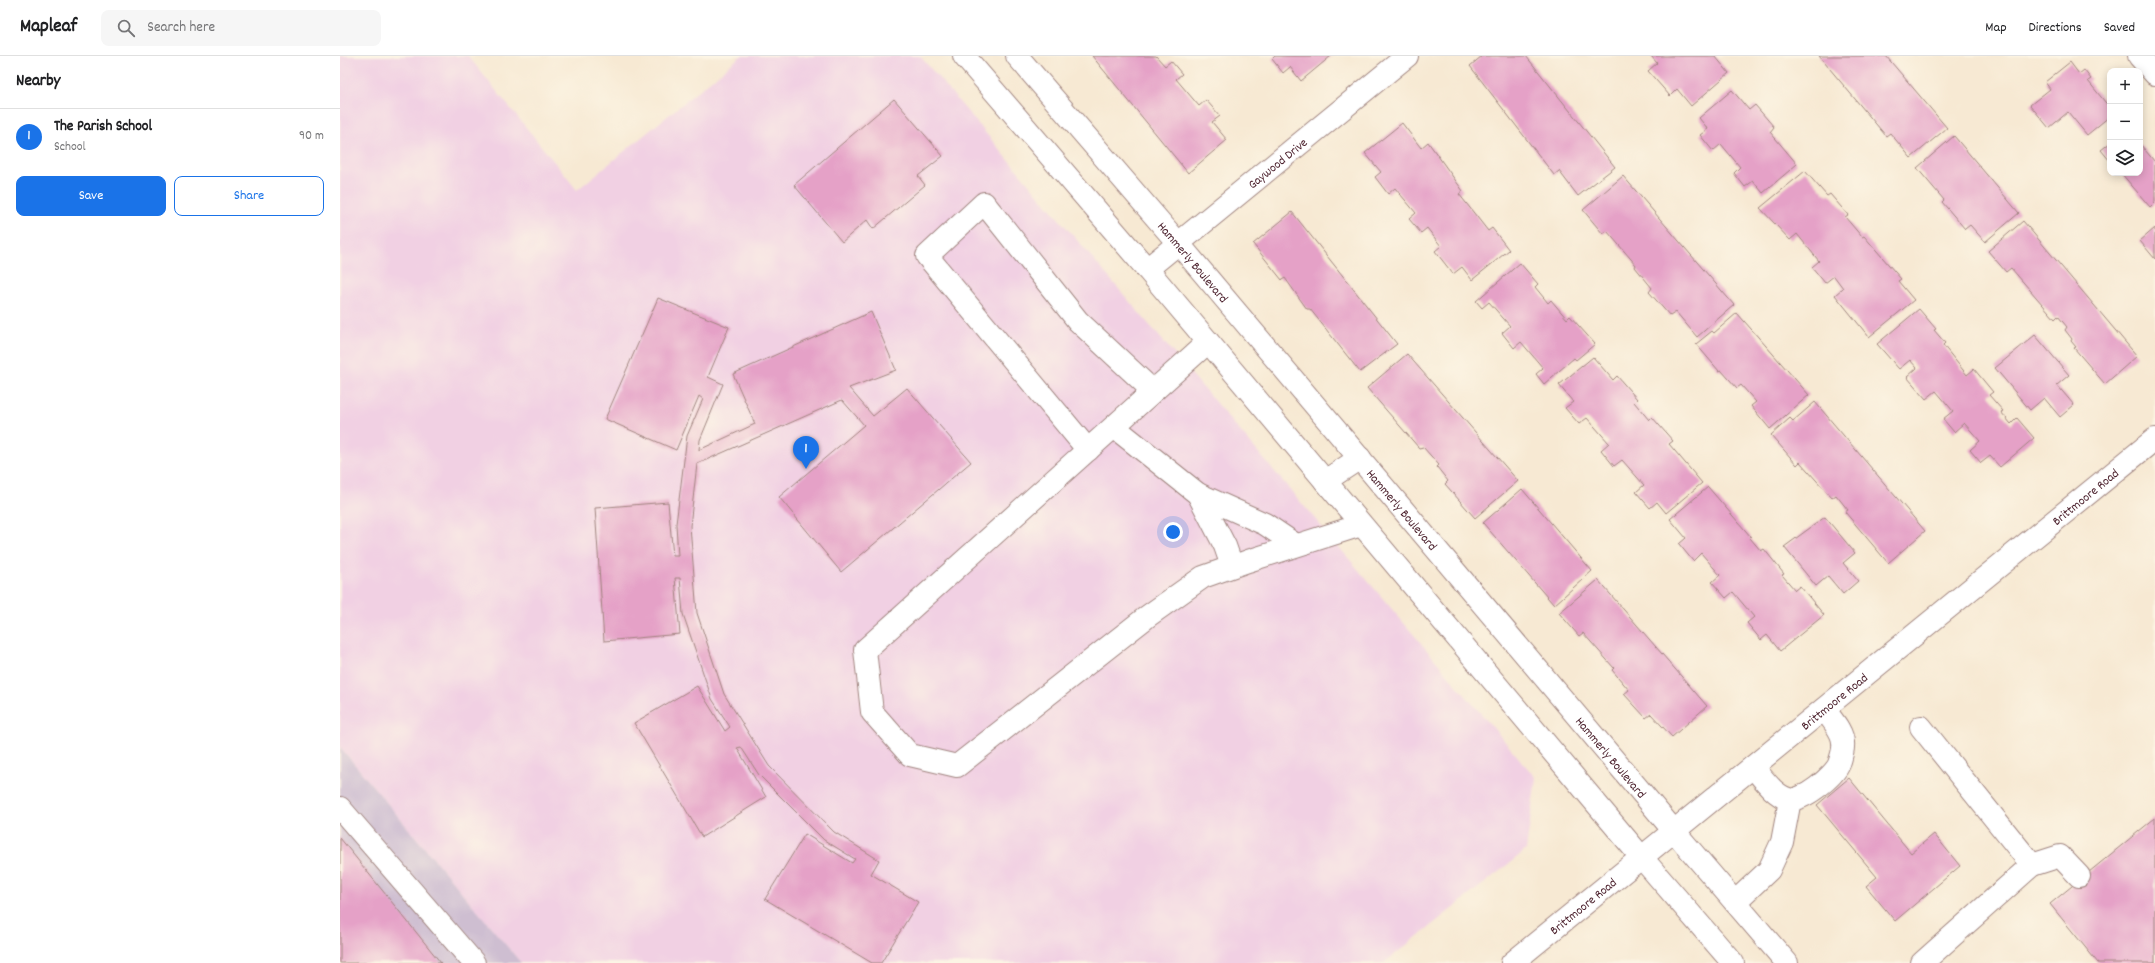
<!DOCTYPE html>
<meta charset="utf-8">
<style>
:root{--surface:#fff;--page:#f6f6f6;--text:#202124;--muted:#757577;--line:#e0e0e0;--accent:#1a73e8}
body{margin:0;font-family:Dekko,sans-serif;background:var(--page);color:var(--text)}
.controls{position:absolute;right:12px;top:12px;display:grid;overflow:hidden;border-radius:8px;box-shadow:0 2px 10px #0003}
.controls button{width:36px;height:36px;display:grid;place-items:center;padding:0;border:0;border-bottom:1px solid var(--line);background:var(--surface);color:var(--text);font:20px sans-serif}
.you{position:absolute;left:833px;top:476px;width:14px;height:14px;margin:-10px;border:3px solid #fff;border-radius:50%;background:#1a73e8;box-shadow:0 0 0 6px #1a73e833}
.badge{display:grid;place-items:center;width:26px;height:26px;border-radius:50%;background:var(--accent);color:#fff;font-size:13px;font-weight:700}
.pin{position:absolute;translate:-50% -33px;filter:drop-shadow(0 1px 2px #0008)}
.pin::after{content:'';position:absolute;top:21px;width:14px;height:12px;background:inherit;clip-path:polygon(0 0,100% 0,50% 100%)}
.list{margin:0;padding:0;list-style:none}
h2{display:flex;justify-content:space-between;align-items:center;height:52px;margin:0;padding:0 16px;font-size:17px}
h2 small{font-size:13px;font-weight:400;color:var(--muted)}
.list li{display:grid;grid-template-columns:26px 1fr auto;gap:12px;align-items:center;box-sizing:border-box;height:56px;padding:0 16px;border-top:1px solid var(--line)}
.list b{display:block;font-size:15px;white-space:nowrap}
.list p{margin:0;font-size:13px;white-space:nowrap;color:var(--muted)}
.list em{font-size:13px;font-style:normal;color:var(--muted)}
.actions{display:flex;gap:8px;padding:12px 16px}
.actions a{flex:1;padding:9px 0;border:1px solid var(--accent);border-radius:8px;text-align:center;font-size:14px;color:var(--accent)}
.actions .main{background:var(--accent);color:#fff}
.icon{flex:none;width:22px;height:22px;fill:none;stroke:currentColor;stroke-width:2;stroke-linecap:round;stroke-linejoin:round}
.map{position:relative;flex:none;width:1815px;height:907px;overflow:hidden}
header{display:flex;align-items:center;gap:24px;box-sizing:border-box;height:56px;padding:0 20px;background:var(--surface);border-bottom:1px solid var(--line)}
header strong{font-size:19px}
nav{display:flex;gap:22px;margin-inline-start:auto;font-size:14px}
.search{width:280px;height:36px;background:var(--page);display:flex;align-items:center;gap:10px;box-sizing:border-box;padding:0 14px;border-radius:8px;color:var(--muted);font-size:15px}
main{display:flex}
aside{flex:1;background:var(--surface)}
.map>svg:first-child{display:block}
.built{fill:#f1d0e3}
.industrial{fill:#cebed1}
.building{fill:#e5a1c7}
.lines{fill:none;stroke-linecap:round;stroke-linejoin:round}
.minor-casing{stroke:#a0847f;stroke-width:24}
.major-casing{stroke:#a0847f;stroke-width:24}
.minor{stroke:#fff;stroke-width:22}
.major{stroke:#fff;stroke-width:22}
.labels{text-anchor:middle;stroke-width:3.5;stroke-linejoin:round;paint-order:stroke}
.street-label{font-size:13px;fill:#4a1f2b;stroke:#fcf5e5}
</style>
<header>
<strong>Mapleaf</strong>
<div class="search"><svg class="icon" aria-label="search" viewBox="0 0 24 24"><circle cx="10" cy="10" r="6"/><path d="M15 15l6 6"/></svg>Search here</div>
<nav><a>Map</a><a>Directions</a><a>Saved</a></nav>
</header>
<main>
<aside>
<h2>Nearby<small></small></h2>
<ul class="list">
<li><span class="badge">1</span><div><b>The Parish School</b><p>School</p></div><em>90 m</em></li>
</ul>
<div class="actions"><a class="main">Save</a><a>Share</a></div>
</aside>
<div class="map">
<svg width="1815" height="907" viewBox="0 0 1815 907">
<rect width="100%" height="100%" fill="#fcf5e5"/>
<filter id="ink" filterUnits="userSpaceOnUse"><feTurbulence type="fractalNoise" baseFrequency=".025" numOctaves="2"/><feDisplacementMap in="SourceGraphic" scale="8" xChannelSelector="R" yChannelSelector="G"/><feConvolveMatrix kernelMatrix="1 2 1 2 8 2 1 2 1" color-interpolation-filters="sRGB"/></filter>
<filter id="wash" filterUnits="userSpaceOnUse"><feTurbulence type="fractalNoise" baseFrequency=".012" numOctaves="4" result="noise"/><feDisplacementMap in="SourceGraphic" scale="16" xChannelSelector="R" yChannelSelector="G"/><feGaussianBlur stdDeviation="0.9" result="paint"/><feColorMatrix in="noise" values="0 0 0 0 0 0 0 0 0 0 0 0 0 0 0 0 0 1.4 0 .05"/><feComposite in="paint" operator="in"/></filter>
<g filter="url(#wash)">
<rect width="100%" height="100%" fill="#f7e9d3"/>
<path class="built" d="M0,0h128l109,134 164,-134h179l616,722 -10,72 -142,113h-863l-181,-216z"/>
<path class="industrial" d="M0,691l181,216h-181z"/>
<g id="blocks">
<path class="building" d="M752,0h64l9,10 6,-5 11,13 -6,5 23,27 7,-6 14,16 -8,6 15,18 -39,33z
M935,0h56l-30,25 -11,-14 -7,6 -11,-14z
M1142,0h44l89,111 -37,29 -19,-25 -5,4 -84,-109z
M1311,0h64l14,17 -38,33 -14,-17 -7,7 -22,-25 9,-8z
M1479,0h67l61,72 -36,30 -21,-25 -4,3z
M1730,6l9,12 5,-4 7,9 -3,2 22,27v8l-23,19 -19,-23 -19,16 -19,-23 20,-16 -5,-7z
M1392,34l17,20 6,-5 19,22 -4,5 27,32 -34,29 -10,-12 -8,6 -11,-14 6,-6 -19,-23 -8,7 -13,-16 8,-6 -9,-11z
M554,43l49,57 -25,20 7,9 -52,44 -6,-9 -25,22 -48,-57z
M1062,67l19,25 7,-6 35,49 -4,3 29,37 4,-3 17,22 -37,30 -10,-13 -9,7 -18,-23 6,-5 -14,-18 -6,5 -12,-14 7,-6 -21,-25 -7,6 -13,-17 6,-5 -16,-19z
M1614,80l65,77 -34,29 -15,-17 -5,4 -23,-27 2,-2 -27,-32z
M1770,87v18l-9,-11z
M1800,88l15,18v40l-5,5 -29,-34h19z
M1465,115l22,25 3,-2 18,21 -3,2 17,20 2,-1 37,43 -3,2 16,19 -45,37 -34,-42 8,-7 -9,-12 -9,7 -13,-16 7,-6 -22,-27 -7,6 -30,-32z
M1283,120l111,129 -37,32 -21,-25 -6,4 -21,-24 3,-4 -17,-21 1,-2 -29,-34 -4,3 -20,-24z
M952,156l105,132 -37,28 -50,-63h-3l-22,-31 -3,2 -29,-36z
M1683,165l114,135 -32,28 -31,-36 2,-1 -5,-6 1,-2 -7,-9 2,-3 -9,-11 -3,3 -44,-51 -5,4 -18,-21z
M1815,172v31l-15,-18z
M1180,207l18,21 -3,3 13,16 3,-3 16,19 3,-3 25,28 -19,16 -2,-2 -30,26 -8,-10 7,-6 -22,-26 -7,6 -12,-15 8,-7 -21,-24 -7,6 -6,-7z
M318,242l71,29 -21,50 15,7 -23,56 -1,10 56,-26 -22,-50 138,-62 25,58 -47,18 24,28 34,-28 64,74 -130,110 -62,-75 85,-72 -22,-25 -145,64 -7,62 7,87 27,81 45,72 65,66 45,28 -8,14 47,28 -37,61h-9l-107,-64 40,-65 47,29 3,-4 -31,-19 -65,-65 -18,-28 -4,1 29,49 -64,40 -68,-114 63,-37 28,45 5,-4 -18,-28 -29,-85 -3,-36h-5l5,56 -76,7 -9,-133 73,-6 5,54h5l-2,-32 11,-88 16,-37 -4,-3 -23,54 -71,-31z
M1579,253l17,20 -2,1 11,13 -2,2 24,30 7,-6 19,23 -4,3 14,16 -2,1 10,12 6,-6 17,20 -34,29 -10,-11 -9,7 -11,-13 10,-9 -16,-18 -10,9 -11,-13 10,-8 -17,-20 -10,8 -19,-22 10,-9 -7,-8 -11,9 -22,-25z
M1397,257l72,82 -39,34 -19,-23 5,-4 -15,-17 -4,3 -16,-18 -2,1 -23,-27 16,-13 2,2z
M1695,279l34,40 -12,10 17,20 -14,12 -16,-19 -14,12 -35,-42z
M1067,298l111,127 -43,37 -30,-34 3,-3 -11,-14 2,-2 -16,-18 -4,1 -52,-60z
M1253,301l20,23 4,-4 20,23 -3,3 15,18 3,-3 21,24 -4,3 33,39 -36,30 -9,-11 -7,6 -14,-16 8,-7 -22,-25 -8,6 -13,-16 8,-7 -22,-25 -8,6 -14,-16 8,-6 -14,-17z
M1475,346l110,129 -37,32 -43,-51 3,-2 -12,-15 -4,3 -32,-36 -3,3 -26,-30 19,-17 3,3z
M1368,431l43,50 -1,1 11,13 3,-2 20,25 -2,1 13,15 5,-4 24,29 -44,36 -13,-16 -6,5 -14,-17 7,-6 -21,-25 -7,6 -14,-16 8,-7 -19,-22 -8,8 -14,-17 7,-6 -16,-19z
M1182,433l70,82 -38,34 -71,-82z
M1485,461l30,36 -12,10 15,18 -15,13 -15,-18 -12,10 -32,-39z
M1258,524l109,126 -35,31 -21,-23 -5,4 -22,-24 5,-4 -17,-20 2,-2 -31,-35 -4,3 -20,-23z
M1509,722l62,75 23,-19 26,32 -65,55 -29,-35 11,-9 -60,-72z
M1815,762v145h-57l-48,-59z
M0,782l101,125h-101z"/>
</g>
</g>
<g filter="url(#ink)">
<use href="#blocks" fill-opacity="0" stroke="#a0847f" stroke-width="1"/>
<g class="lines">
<g class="minor-casing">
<g id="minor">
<path d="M624,0l183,213 495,589"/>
<path id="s1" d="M677,0l161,187 496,588"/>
<path d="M1799,0l16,18"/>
<path id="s2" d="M807,213l260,-213"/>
<path d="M868,286l-343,308 7,62 38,43 47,11 191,-150 55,-39 45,-16 113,-36"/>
<path d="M774,371l84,67 67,30 31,21"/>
<path d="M748,394l-161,-194 57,-53 94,118 75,70"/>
<path d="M985,425l35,-23"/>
<path d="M858,438l27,52 7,20"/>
<path d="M1581,671l111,138 -110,98"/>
<path d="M1413,711c10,11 20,27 35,32 14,4 46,-23 51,-35 2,-6 5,-15 4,-21 0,-12 -12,-24 -19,-34"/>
<path d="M0,752l134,155"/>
<path d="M1692,809l28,-9 19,20"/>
<path d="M1395,846l34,-32 13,-28 8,-42"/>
</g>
</g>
<g class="major-casing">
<g id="major">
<path d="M1334,775l113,132"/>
<path d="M1302,802l91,105"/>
<path id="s3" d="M1172,907l643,-524"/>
</g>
</g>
<use href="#minor" class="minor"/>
<use href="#major" class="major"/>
</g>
</g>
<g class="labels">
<g class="street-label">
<text dy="5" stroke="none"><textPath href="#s2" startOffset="168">Gaywood Drive</textPath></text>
<text dy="5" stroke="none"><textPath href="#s1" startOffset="271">Hammerly Boulevard</textPath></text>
<text dy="5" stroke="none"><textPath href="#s3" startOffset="739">Brittmoore Road</textPath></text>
<text dy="5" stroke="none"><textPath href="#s1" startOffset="595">Hammerly Boulevard</textPath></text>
<text dy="5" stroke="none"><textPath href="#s3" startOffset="415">Brittmoore Road</textPath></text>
<text dy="5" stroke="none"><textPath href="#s1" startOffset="919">Hammerly Boulevard</textPath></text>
<text dy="5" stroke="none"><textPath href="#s3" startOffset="91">Brittmoore Road</textPath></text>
</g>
</g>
</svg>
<div class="controls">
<button>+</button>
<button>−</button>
<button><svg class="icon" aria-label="layers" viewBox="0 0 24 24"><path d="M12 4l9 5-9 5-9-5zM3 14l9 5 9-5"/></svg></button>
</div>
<div class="you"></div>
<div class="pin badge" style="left:466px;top:413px">1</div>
</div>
</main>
